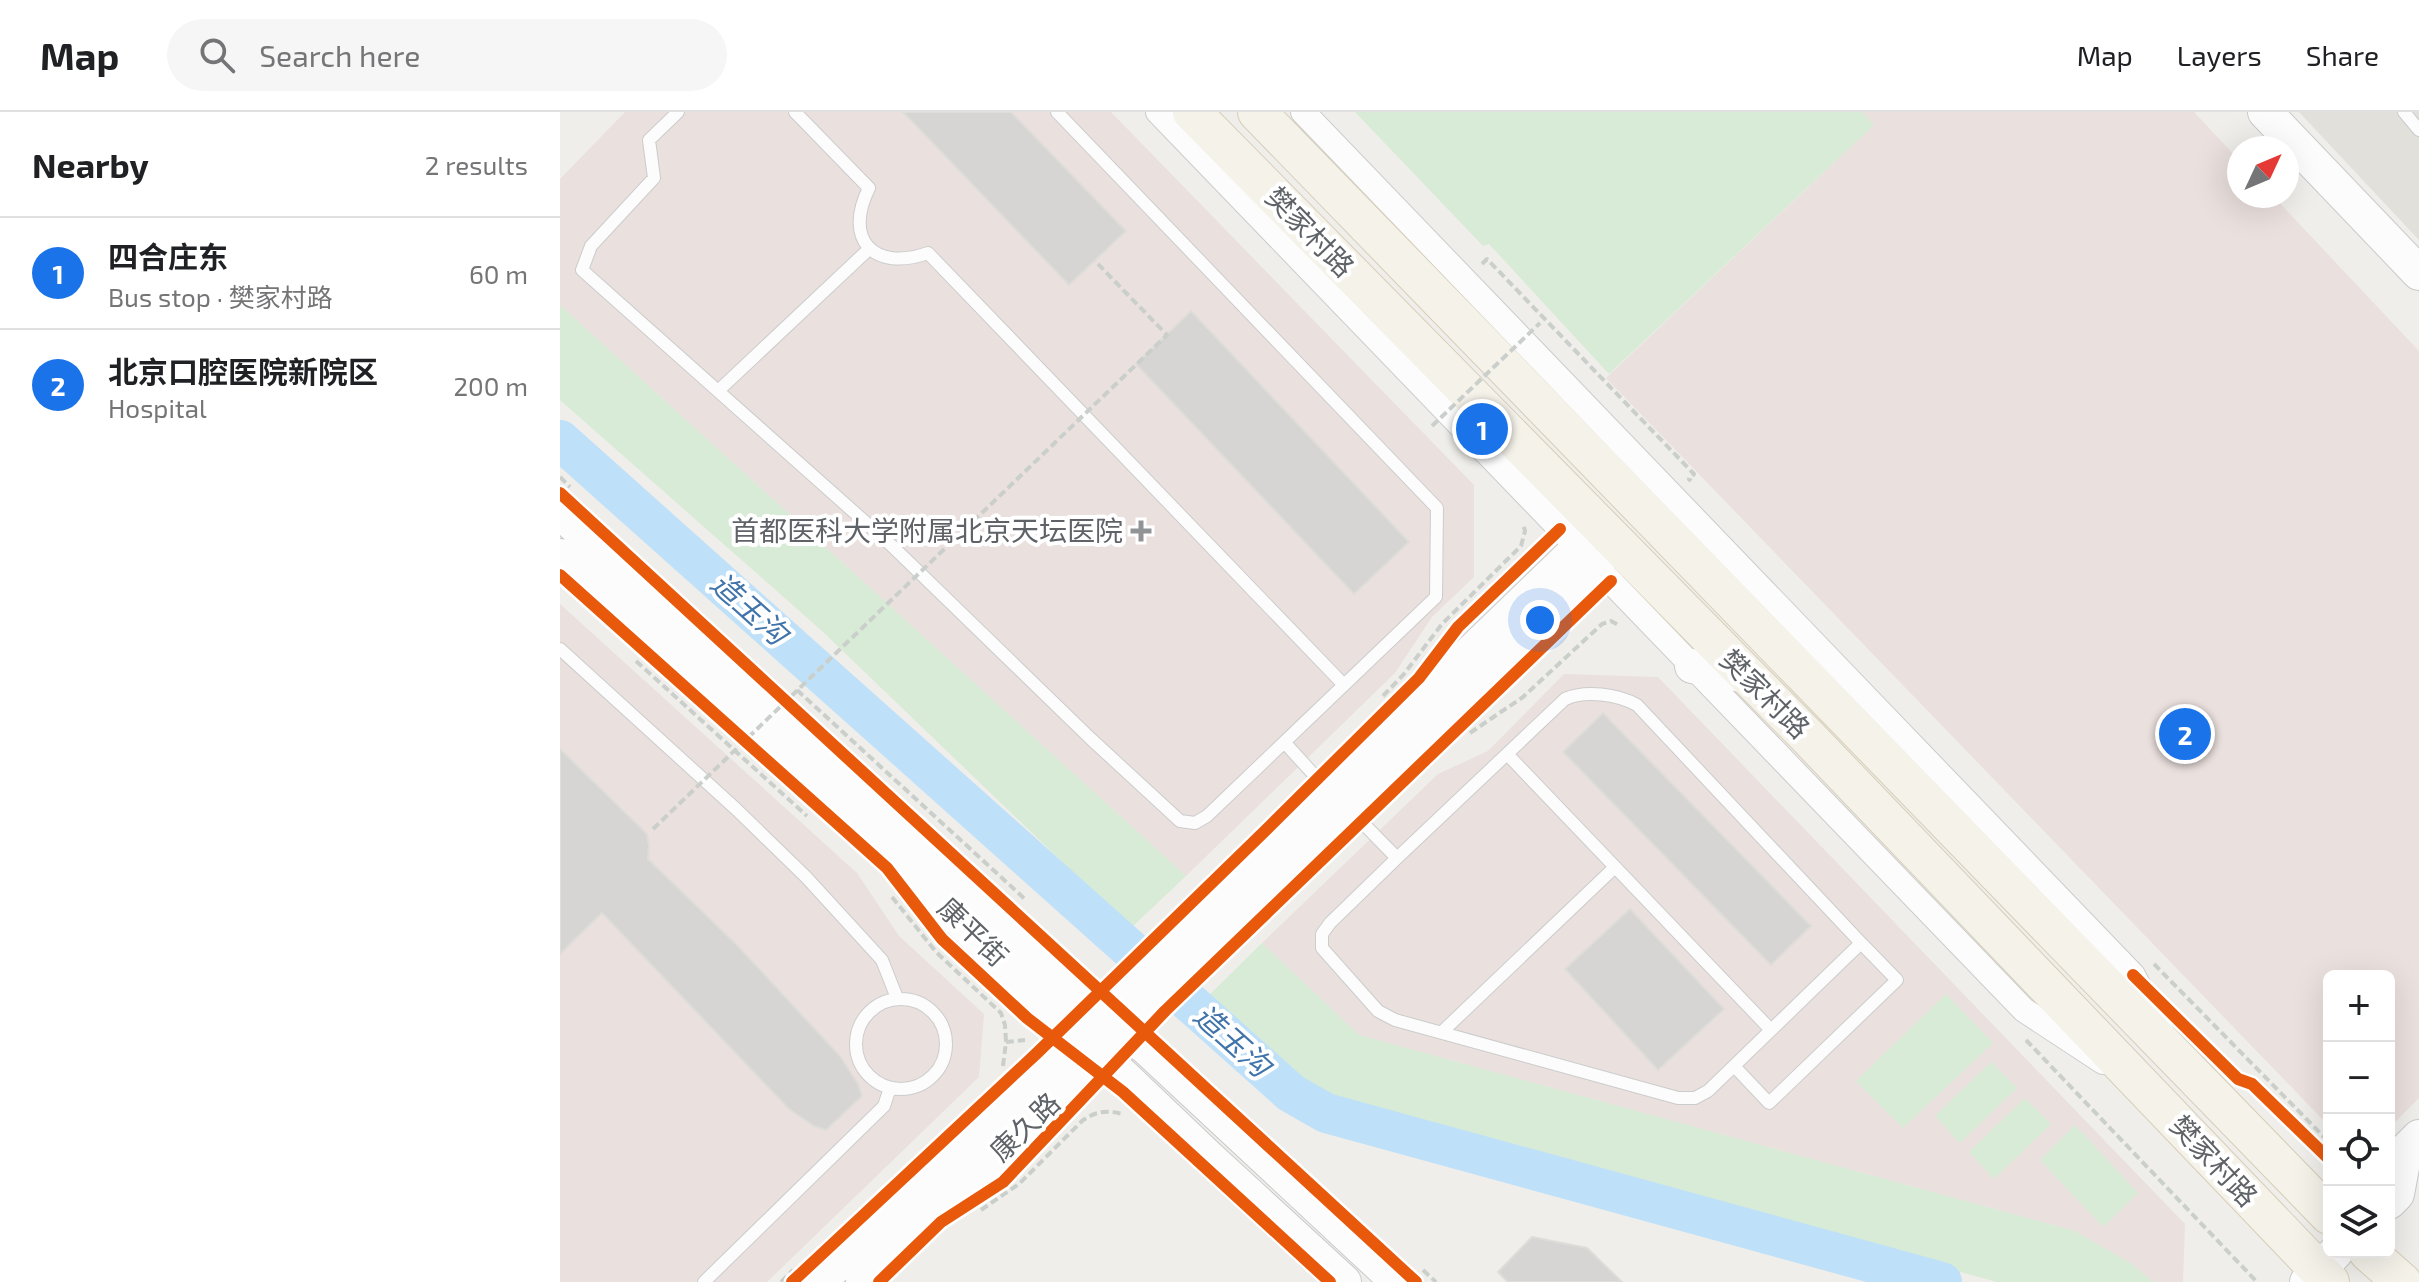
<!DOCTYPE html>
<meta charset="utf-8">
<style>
:root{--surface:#fff;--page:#f6f6f6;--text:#202124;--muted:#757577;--line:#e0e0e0;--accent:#1a73e8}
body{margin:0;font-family:"Exo 2","Noto Sans SC",sans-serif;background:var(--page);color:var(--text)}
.controls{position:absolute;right:24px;bottom:24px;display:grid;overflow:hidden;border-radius:12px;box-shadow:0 8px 32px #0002}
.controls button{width:72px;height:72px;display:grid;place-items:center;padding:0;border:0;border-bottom:2px solid var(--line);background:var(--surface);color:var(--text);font:40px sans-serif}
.compass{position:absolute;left:1667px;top:24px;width:72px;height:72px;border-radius:50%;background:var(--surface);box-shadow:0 8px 32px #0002;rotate:46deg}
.you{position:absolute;left:980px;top:508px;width:28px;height:28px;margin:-20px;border:6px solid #fff;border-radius:50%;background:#1a73e8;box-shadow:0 0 0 12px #1a73e833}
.badge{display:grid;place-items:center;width:52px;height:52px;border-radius:50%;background:var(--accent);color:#fff;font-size:26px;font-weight:700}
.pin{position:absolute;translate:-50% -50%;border:4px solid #fff;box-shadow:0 2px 8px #0006}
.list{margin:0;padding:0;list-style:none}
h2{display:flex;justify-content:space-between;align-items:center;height:104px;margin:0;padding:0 32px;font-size:34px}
h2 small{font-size:26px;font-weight:400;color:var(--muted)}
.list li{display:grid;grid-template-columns:52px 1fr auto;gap:24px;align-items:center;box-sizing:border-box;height:112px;padding:0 32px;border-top:2px solid var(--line)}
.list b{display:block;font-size:30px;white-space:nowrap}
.list p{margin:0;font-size:26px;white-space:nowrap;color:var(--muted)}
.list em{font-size:26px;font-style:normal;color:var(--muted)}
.icon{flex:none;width:44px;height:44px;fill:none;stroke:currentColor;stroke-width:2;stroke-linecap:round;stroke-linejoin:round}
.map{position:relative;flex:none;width:1859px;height:1170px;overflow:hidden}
header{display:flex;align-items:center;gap:48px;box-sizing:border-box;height:112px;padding:0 40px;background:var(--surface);border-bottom:2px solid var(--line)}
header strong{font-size:38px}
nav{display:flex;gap:44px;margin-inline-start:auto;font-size:28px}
.search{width:560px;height:72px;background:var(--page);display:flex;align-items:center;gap:20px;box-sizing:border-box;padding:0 28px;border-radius:44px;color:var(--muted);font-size:30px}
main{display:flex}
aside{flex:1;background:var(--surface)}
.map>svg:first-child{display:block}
.education{fill:#e2e0da}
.medical{fill:#eae0de}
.green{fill:#d8ebd6}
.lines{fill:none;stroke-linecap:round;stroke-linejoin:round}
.river{stroke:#bfe0f9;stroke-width:40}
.building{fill:#d6d5d3;stroke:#deddd9;stroke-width:2}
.lane-casing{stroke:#cbcccc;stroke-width:14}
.street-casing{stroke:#cbcccc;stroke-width:26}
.secondary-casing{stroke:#cacacb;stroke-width:36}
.primary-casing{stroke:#d7ceb8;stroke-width:40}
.path{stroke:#cacfcc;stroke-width:4;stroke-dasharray:8 4;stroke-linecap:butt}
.lane{stroke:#fdfcfc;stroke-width:12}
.street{stroke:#fdfcfc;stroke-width:24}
.secondary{stroke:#fdfcfc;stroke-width:34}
.primary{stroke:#f4f2e9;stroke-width:38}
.path-bridge{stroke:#cacfcc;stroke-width:4;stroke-dasharray:8 4;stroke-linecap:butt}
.cycleway-casing{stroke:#fff;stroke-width:17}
.cycleway{stroke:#e8590c;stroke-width:12}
.poi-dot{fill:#919496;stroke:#fff;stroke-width:3}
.labels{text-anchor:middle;stroke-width:8;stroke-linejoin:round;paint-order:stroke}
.street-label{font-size:28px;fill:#5f6368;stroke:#fff}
.poi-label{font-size:28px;fill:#5f6368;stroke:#fff;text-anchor:end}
.water-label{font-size:30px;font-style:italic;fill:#4174aa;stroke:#fff}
</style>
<header>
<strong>Map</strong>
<div class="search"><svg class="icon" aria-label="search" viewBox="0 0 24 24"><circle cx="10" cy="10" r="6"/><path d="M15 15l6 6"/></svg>Search here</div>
<nav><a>Map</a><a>Layers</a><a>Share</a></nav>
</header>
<main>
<aside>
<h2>Nearby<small>2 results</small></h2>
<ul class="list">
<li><span class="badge">1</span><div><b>四合庄东</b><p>Bus stop · 樊家村路</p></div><em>60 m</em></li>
<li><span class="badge">2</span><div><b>北京口腔医院新院区</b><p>Hospital</p></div><em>200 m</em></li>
</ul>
</aside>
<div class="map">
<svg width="1859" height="1170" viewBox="0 0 1859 1170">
<rect width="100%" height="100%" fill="#efeeea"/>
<path class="education" d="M1739,0h120v128z"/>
<path class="medical" d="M65,0h486l363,373v92l-42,40 -37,56 -209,203 -626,-571v-126z
M1302,0h332l45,48v36h34l146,155v747l-30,30v-152h-60v150l-723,-748 268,-253z
M0,492l297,269 42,63 85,78 -5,63 -212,205h-207z
M1004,562l94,3 527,547 -2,58h-30l-21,-18 -57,-33 -716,-196 -97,-92 176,-169 50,-23z"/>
<path class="green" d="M795,0h507l12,13 -265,249 -120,-130 -6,2z
M0,193l626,571 -55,52 -309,-297 -262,-231z
M702,831l97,92 716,196 57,33 21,18h-156l-667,-181 -27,-17 -97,-86z
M1386,882l47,49 -90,85 -47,-47z
M1431,950l26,26 -57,55 -25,-27z
M1465,986l26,26 -57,55 -25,-27z
M1515,1013l63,68 -35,34 -63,-67z"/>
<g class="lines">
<path class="river" d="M0,328l731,653 35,20 616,169"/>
</g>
<path class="building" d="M343,0h108l115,119 -57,54z
M631,199l218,231 -55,52 -218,-230z
M1043,601l208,213 -40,39 -208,-213z
M0,637l87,85 2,12 -1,13 89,86 103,111 18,28 4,12 -36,34 -12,-4 -25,-17 -187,-196 -42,41z
M1070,797l94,100 -66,61 -93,-101z
M972,1125l55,11 35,34h-114l-10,-10z"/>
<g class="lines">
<g class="lane-casing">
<path id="lane" d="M118,0l-29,28 5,38 -63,68 -9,24 309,275 200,194 89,82 15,2 12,-7 229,-219 1,-89 -380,-396
M235,0l74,76c-26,52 5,84 59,65l416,432
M1844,0l15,18
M158,279l151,-142
M0,537l176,160 70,68 76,83 15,38
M725,631l41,45
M947,642l264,276
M792,700l45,46 -67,65 -8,11v14l56,63 17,9 283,78h17l13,-7 153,-148 -224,-238c-20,-11 -52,-15 -72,-6l-168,159
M296 932a45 45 0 1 1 90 0a45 45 0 1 1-90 0Z
M883,919l172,-164
M1174,954l35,37 128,-123 -36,-37
M144,1170l180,-176 6,-18"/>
</g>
<g class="street-casing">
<path id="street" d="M598,0l866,898 79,52
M743,0l830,863 28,54"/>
</g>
<g class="secondary-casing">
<path id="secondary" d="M1705,0l154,161
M0,400l541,498 48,40 249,232
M0,444l180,155 468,446 136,125
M1132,554l55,10
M1829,1090l8,-8 8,-43 14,-14
M259,1170l760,-734
M303,1170l329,-317 405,-398
M1747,1170l29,-30"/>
</g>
<g class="primary-casing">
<path id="primary" d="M632,0l616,625 522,545
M697,0l1072,1103
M1808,1140l34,30"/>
</g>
<path class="path" d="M922,152l5,-5 207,215 -5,5 2,2
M0,365l10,10
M76,549l171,155
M237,578l229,210
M823,584l21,-22 38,-50 79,-78 4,-15 -2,-7
M910,621l53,-36 79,-73 9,-3 9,5
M332,785l44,55 65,61 4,12 1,17
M1594,852l175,178
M1466,928l231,242
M443,954l3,-24 19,-2
M421,1098l38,-26 63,-63c14,-10 24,-11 41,-7
M863,1158l13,12
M221,1170l12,-12"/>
<use href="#lane" class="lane"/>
<use href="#street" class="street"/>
<use href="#secondary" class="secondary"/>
<use href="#primary" class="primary"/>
<path class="path-bridge" d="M872,314l108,-103
M93,717l514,-494 -72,-74"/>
<g class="cycleway-casing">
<path id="cycleway" d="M0,381l856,789
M0,463l327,293 55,71 85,79 96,74 207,190
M1573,863l105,104 14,5 77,75
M232,1170l245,-229 232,-226 150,-149 39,-51 102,-98
M319,1170l62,-60 62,-40 162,-171 446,-430"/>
</g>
<use href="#cycleway" class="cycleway"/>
</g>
<path class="poi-dot" d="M577 407h8v8h8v8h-8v8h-8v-8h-8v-8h8z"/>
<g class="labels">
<g class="street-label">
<text transform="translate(750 120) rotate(46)" y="10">樊家村路</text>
<text transform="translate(1205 582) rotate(45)" y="10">樊家村路</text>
<text transform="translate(413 820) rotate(44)" y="10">康平街</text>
<text transform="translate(465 1015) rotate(-44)" y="10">康久路</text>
<text transform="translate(1654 1049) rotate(47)" y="10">樊家村路</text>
</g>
<g class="poi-label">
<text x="563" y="429">首都医科大学附属北京天坛医院</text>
</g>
<g class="water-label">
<text transform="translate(189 497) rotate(42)" y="10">造玉沟</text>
<text transform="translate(672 929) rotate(42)" y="10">造玉沟</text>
</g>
</g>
</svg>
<div class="controls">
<button>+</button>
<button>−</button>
<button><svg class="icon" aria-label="locate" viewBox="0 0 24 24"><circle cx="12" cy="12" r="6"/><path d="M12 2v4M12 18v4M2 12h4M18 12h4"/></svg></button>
<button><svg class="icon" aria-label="layers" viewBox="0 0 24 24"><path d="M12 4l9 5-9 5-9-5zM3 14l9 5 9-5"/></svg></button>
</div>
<svg class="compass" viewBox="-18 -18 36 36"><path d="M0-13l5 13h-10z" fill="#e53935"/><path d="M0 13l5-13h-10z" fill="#757577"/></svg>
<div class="you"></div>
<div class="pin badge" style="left:922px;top:317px">1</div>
<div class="pin badge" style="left:1625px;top:622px">2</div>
</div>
</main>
